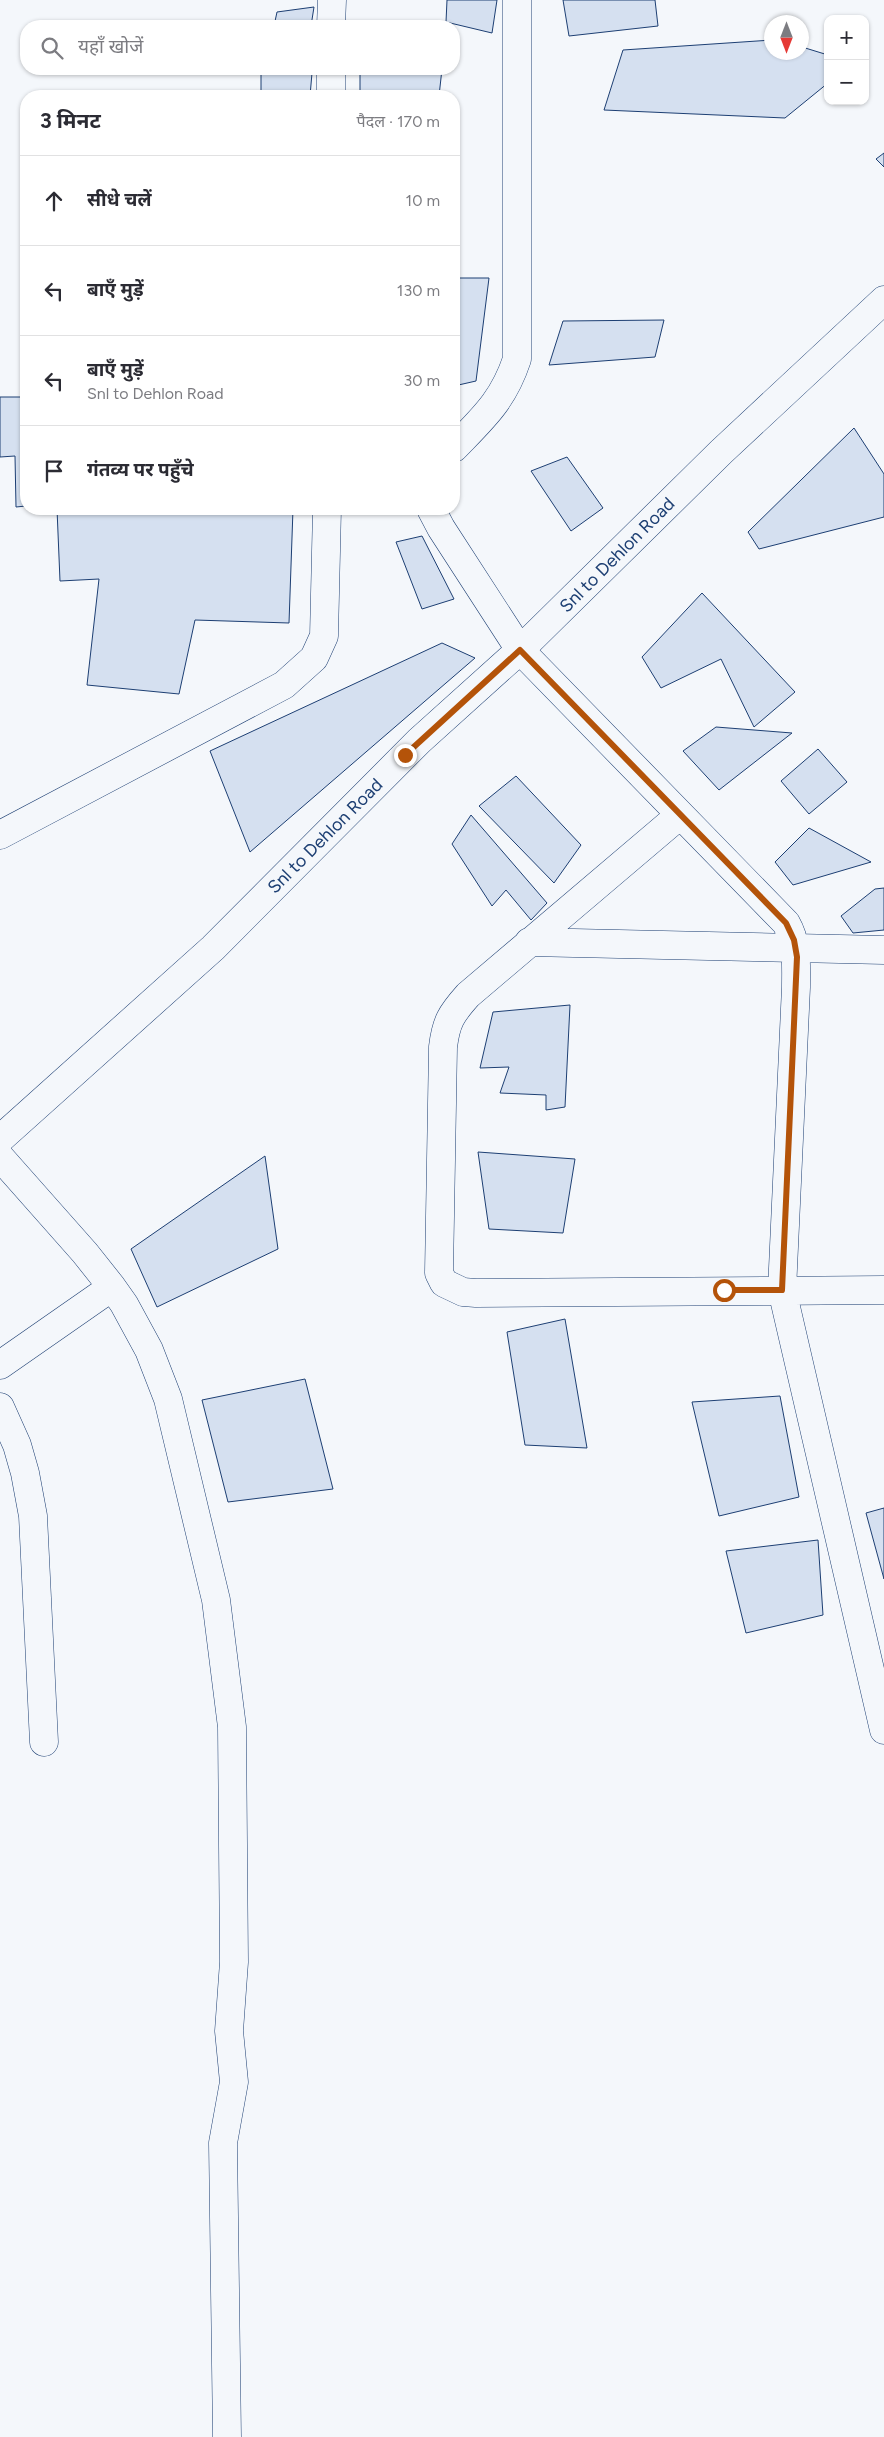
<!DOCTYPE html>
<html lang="hi">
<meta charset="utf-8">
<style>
:root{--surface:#fff;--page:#f2f2f3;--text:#2b2b33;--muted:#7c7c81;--line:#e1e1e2}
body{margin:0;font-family:Figtree,"Noto Sans Devanagari",sans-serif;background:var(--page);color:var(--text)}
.controls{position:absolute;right:15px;top:15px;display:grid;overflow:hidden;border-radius:10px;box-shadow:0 1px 4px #0004}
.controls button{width:45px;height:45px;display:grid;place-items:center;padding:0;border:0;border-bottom:1px solid var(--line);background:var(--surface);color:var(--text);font:25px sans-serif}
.compass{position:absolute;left:764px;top:15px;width:45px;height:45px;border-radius:50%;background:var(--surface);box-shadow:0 1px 4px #0004;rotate:180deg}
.stop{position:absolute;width:15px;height:15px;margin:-11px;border:4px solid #b45309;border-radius:50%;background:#fff}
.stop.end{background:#b45309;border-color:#fff;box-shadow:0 1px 5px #0008}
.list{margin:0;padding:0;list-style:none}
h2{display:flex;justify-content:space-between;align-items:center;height:65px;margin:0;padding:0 20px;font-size:21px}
h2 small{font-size:16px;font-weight:400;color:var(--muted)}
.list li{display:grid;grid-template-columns:32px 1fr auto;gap:15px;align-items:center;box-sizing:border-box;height:90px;padding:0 20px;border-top:1px solid var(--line)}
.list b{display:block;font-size:19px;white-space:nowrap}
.list p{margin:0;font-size:16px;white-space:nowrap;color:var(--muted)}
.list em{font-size:16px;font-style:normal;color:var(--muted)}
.icon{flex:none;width:28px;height:28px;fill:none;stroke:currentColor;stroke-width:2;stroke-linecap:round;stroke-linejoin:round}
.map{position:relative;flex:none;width:884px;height:2437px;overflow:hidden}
.search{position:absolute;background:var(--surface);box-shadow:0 1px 4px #0004;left:20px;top:20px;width:440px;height:55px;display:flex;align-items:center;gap:12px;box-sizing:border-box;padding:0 18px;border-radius:20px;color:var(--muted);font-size:19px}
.panel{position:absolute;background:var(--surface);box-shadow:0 1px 4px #0004;left:20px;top:90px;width:440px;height:425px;border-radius:20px}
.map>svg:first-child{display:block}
.building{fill:#d5e0f0;stroke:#1d3f73}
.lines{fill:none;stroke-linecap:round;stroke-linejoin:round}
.minor-casing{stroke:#1d3f73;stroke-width:29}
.minor{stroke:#f4f7fb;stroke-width:28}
.route{stroke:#b45309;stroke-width:6}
.labels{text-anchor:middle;stroke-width:4;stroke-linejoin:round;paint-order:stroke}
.street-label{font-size:18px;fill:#1d3f73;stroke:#f4f7fb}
</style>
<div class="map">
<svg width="884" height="2437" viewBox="0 0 884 2437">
<rect width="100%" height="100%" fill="#f4f7fb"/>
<path class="building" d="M447,0h50l-5,33 -46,-11z
M563,0h92l3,26 -89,10z
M314,7l-3,19h-37l3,-14z
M772,40v12h30v-5l26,8v28l-43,35 -181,-8 19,-60z
M261,69h31l20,4 -2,23h-49z
M360,69h82l-3,27h-79z
M884,153v14l-8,-8z
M454,278h35l-13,103 -22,5z
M664,320l-9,37 -106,8 14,-44z
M0,397h26v109l-10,1 -1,-51 -15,1z
M854,428l30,46v43l-125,32 -11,-17z
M567,457l36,51 -32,23 -40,-60z
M57,509h236l-4,114 -94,-3 -16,74 -92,-9 12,-106 -39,2z
M422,536l32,63 -32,10 -26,-67z
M702,593l93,99 -41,35 -33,-68 -60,29 -19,-31z
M442,643l33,15 -225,194 -40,-101z
M716,727l76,6 -73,57 -36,-39z
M818,749l29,33 -38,32 -28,-33z
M516,776l65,69 -27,38 -75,-77z
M471,815l76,88 -16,17 -25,-30 -14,16 -40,-62z
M809,828l62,34 -78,23 -18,-23z
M884,888v42l-31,3 -12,-17 34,-27z
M570,1005l-5,102 -19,3v-15l-46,-2 9,-26 -29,1 13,-56z
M478,1152l97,7 -12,74 -74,-4z
M265,1156l13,93 -121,58 -26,-58z
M565,1319l22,129 -62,-3 -18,-113z
M305,1379l28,110 -105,13 -26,-102z
M780,1396l19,101 -80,19 -27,-114z
M884,1508v71l-18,-66z
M818,1540l5,75 -77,18 -20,-82z"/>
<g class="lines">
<g class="minor-casing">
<path id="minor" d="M331,26l1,-26
M331,96v-27
M454,448c29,-30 49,-47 63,-89v-359
M431,509l10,19 79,122 266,273c12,21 10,41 10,64l-14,303 102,440
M680,815l-212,180c-17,19 -22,27 -25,52l-4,226 5,10 19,9 13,1 408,-3
M0,835l284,-150 30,-27 10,-22 3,-127
M529,942l355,8
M0,1139l213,-191 206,-207 101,-91 201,-198 163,-152
M0,1157l85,96 27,34 12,17 25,46 19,49 48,201 16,127 2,235 -5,69 5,51 -11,61 4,294
M0,1365l112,-78
M0,1407l17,38 8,28 8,43 11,226"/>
</g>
<use href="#minor" class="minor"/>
</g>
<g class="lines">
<path class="route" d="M405,755l115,-105 266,273 8,17 3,17 -15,333h-58"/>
</g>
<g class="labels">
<g class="street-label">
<text transform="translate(617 555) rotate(-45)" y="6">Snl to Dehlon Road</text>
<text transform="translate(325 836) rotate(-45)" y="6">Snl to Dehlon Road</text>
</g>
</g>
</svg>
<div class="controls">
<button>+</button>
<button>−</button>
</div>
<svg class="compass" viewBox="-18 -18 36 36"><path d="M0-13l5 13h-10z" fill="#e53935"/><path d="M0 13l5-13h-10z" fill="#7c7c81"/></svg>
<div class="stop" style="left:724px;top:1290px"></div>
<div class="stop end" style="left:405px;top:755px"></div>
<div class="search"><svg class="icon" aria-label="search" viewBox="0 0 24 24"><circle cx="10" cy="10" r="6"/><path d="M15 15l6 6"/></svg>यहाँ खोजें</div>
<section class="panel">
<h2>3 मिनट<small>पैदल · 170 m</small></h2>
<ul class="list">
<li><svg class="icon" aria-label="ahead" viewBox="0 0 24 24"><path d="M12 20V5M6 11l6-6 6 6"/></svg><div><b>सीधे चलें</b></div><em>10 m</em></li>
<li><svg class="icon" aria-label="left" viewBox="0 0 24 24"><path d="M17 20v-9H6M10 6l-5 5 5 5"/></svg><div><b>बाएँ मुड़ें</b></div><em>130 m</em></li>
<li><svg class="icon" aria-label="left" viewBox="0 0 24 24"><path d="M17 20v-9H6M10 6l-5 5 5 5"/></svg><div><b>बाएँ मुड़ें</b><p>Snl to Dehlon Road</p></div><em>30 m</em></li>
<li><svg class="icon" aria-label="arrive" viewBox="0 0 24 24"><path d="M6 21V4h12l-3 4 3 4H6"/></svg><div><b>गंतव्य पर पहुँचे</b></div></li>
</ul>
</section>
</div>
